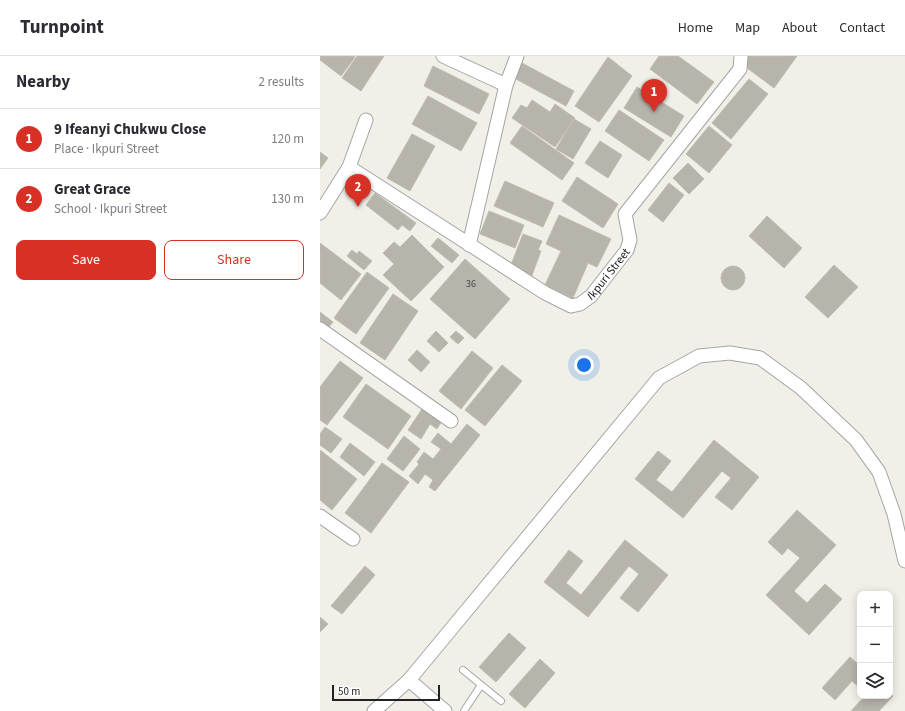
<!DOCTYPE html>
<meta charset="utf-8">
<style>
:root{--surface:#fff;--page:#f2f2f3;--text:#2b2b33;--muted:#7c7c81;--line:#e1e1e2;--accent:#d93025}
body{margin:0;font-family:"Source Sans 3",sans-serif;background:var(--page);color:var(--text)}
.controls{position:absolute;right:12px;bottom:12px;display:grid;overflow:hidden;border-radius:8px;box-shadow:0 2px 10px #0003}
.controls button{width:36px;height:36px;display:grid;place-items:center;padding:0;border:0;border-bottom:1px solid var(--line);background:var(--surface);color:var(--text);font:20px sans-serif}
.scale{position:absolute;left:12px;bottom:10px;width:108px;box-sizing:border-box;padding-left:4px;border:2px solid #212121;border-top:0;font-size:11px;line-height:14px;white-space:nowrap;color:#212121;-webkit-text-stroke:3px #fff;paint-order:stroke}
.you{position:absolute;left:264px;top:309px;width:14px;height:14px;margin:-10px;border:3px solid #fff;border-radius:50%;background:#1a73e8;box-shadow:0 0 0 6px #1a73e833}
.badge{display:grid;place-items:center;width:26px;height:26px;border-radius:50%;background:var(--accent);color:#fff;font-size:13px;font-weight:700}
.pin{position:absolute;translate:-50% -33px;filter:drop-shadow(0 1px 2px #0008)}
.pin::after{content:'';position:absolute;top:21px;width:14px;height:12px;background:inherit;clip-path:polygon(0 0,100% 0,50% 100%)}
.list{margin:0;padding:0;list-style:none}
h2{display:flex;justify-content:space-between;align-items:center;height:52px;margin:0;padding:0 16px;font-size:17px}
h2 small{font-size:13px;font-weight:400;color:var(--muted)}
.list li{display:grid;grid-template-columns:26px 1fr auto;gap:12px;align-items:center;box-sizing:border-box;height:60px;padding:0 16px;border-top:1px solid var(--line)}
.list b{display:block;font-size:15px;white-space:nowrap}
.list p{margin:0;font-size:13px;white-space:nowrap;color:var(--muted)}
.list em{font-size:13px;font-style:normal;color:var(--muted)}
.actions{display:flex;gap:8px;padding:12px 16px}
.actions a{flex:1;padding:9px 0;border:1px solid var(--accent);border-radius:8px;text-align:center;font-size:14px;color:var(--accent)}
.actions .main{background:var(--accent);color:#fff}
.icon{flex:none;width:22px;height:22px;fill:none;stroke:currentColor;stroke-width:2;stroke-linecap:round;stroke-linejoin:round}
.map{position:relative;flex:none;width:585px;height:655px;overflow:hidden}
header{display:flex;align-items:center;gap:24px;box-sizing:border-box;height:56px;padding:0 20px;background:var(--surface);border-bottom:1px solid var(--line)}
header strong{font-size:19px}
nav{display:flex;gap:22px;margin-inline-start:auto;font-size:14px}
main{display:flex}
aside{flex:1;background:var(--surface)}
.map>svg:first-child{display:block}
.building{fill:#b6b4ab;stroke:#c1bcac}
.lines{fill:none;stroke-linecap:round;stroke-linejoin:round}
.lane-casing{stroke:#a5a5a5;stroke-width:8}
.street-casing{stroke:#a5a5a5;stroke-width:15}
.lane{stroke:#fff;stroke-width:6}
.street{stroke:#fff;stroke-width:13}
.labels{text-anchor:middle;stroke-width:3.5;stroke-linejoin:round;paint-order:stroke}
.number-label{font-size:10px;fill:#464644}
.street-label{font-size:12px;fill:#212121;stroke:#fff}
</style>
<header>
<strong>Turnpoint</strong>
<nav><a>Home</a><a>Map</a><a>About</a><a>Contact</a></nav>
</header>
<main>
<aside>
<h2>Nearby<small>2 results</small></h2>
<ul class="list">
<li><span class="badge">1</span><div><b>9 Ifeanyi Chukwu Close</b><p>Place · Ikpuri Street</p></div><em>120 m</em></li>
<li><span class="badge">2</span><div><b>Great Grace</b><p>School · Ikpuri Street</p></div><em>130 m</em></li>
</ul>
<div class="actions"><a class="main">Save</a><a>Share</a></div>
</aside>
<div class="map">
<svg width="585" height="655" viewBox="0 0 585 655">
<rect width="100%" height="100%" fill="#f1f0e8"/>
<path class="building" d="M0,0h34l1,1 -14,19 -21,-16z
M37,0h27l-23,35 -19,-13z
M339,0h19l36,26 -17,22 -47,-35z
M426,0h51l-23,32 -31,-23z
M288,1l24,19 -33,46 -24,-16z
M202,7l52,28 -8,15 -52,-28z
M113,10l56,28 -10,20 -55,-28z
M429,23l19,15 -37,45 -19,-16z
M317,31l47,29 -13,21 -47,-29z
M108,40l49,27 -16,28 -49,-27z
M212,44l18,12 5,-8 20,14 -20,29 -43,-29 9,-13 6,3z
M299,54l45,30 -15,21 -44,-30z
M254,63l17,10 -18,30 -17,-10z
M202,70l52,37 -12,17 -52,-37z
M389,70l23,19 -23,28 -23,-19z
M92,78l23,12 -25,45 -23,-13z
M280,85l22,14 -14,23 -23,-15z
M0,96l8,6 -8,11z
M368,107l16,16 -15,15 -16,-16z
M257,121l41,27 -15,24 -41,-27z
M185,125l49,22 -11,24 -49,-21z
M349,127l15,12 -21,27 -15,-12z
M55,137l41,30 -6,8 -8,-6 -4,5 -32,-25z
M169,155l35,14 -9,23 -35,-14z
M239,159l52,24 -14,28 -9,-4 -15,35 -28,-13 16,-34 -15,-7z
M447,160l35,32 -18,20 -35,-32z
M203,178l19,7 -4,9 3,1 -10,27 -22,-8z
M92,179l32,32 -33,34 -28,-26 11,-11 -11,-11 11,-11 6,5z
M118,182l21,17 -7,8 -21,-17z
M0,187l41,31 -20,26 -21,-17z
M32,194l5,4 2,-3 13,10 -8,9 -17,-14z
M145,203l45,40 -35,40 -45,-40z
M514,209l24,22 -30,31 -23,-21z
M401 222a12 12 0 1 1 24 0a12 12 0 1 1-24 0Z
M47,216l22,16 -33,46 -22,-16z
M73,238l25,17 -33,49 -25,-17z
M0,256l13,10 -5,6 -8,-6z
M116,275l12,12 -9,9 -12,-11z
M136,275l8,7 -6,6 -8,-7z
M97,294l13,12 -9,10 -13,-12z
M152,295l21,17 -32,41 -22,-18z
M20,305l23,17 -36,47 -7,-5v-33z
M182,309l20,16 -37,45 -20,-16z
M46,328l45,32 -23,33 -45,-32z
M102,353l8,5 1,-2 12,7 -6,10 -7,-5 -9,15 -13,-9z
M147,368l13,11 -45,56 -6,-4 4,-7 -8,-6 -7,10 -9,-8 10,-12 -2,-2 7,-10 9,7 8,-10 -10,-7 7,-9 13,11z
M5,371l17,12 -11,14 -11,-8v-11z
M84,380l16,13 -17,22 -16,-12z
M394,384l45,37 -27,33 -17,-13 16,-19 -9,-7 -39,47 -48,-39 23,-28 13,10 -15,19 16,12z
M30,387l25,19 -11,14 -24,-19z
M0,394l37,29 -25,31 -12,-10z
M62,407l27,19 -38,51 -26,-20z
M477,454l39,35 -42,46 13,12 18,-19 17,15 -33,36 -43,-40 34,-37 -12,-10 -6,7 -14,-13z
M305,484l43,35 -30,37 -18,-14 19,-24 -10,-8 -41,51 -44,-35 25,-32 14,11 -17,22 15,12z
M45,510l10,9 -33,39 -11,-8z
M0,561l8,7 -8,8z
M189,577l17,15 -30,34 -17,-15z
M530,601l10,9v22l-8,-7 -17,19 -13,-12z
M220,603l15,14 -30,35 -16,-14z
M570,637l3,3 -14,15h-28l14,-15h25z"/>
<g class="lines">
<g class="lane-casing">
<path id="lane" d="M143,614l38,31
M144,655l17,-26"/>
</g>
<g class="street-casing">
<g id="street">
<path d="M123,0l63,29"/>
<path id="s1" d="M29,111l196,126 26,13 9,-2 11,-8 36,-46 3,-10 -5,-26 115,-145 1,-13"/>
<path d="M0,157l29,-46 17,-47"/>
<path d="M149,189l37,-160 11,-29"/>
<path d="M0,273l131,92"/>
<path d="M0,460l33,23"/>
<path d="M89,624l36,31"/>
<path d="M54,655l35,-31 250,-302 40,-22 31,-3 30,5 41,30 55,52 23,32 15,42 11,47"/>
</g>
</g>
<use href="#lane" class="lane"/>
<use href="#street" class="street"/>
</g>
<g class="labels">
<g class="number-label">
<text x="151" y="231">36</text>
</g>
<g class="street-label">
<text dy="4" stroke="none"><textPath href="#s1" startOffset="313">Ikpuri Street</textPath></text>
</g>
</g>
</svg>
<div class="controls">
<button>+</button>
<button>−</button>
<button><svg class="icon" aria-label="layers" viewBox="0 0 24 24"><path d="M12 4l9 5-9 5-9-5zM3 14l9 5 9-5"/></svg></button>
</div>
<div class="scale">50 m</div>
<div class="you"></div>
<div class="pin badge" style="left:334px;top:56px">1</div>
<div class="pin badge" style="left:38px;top:151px">2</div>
</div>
</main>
